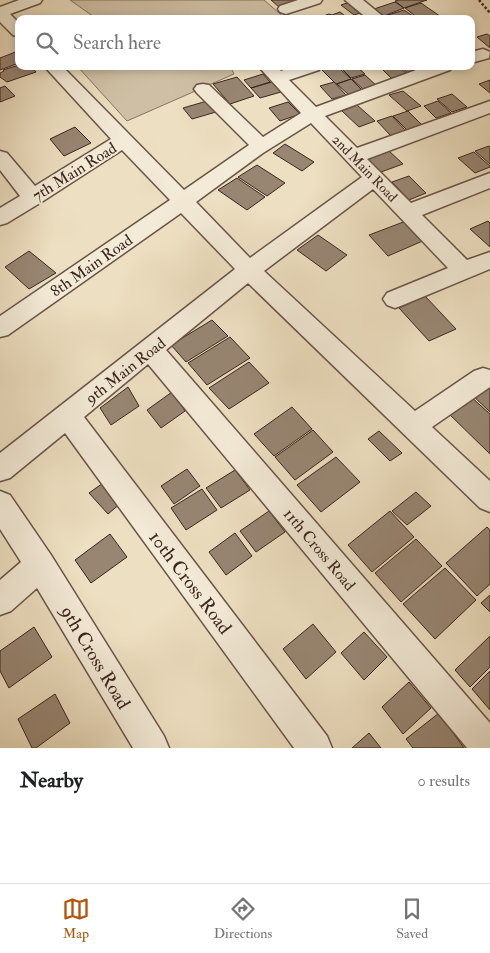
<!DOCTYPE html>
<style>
:root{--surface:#fff;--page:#f6f6f6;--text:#202124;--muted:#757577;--line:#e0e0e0;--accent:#b45309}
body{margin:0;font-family:"IM FELL Double Pica",serif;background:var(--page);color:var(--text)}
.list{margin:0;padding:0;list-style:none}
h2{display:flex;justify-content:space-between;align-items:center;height:65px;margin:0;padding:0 20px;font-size:21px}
h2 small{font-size:16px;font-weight:400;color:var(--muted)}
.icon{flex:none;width:28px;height:28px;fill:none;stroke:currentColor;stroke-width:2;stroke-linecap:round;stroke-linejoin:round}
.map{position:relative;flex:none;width:490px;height:748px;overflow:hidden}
.search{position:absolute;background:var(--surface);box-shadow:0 2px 8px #0003;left:15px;right:15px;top:15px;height:55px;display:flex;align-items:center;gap:12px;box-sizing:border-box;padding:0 18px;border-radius:10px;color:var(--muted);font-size:19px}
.sheet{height:135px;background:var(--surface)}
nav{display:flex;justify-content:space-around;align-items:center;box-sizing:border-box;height:70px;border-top:1px solid var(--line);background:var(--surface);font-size:14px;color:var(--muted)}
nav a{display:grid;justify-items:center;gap:2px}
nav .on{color:var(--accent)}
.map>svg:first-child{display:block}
.green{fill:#cfc0a5;stroke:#857362}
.building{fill:#988673;stroke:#3b261e}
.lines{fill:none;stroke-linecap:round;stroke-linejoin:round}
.minor-casing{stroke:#685447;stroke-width:3}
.path{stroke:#3b261e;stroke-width:2.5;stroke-dasharray:2.5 2;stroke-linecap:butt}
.minor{fill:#f3ead7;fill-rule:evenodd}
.labels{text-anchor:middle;stroke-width:4;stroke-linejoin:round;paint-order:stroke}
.far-street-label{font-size:14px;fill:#3b261e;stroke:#f3ead7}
.street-label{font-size:16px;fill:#3b261e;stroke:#f3ead7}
.near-street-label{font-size:19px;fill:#3b261e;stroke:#f3ead7}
</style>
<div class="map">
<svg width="490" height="748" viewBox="0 0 490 748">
<rect width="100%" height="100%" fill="#eddfc1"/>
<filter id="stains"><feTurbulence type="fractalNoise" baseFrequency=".004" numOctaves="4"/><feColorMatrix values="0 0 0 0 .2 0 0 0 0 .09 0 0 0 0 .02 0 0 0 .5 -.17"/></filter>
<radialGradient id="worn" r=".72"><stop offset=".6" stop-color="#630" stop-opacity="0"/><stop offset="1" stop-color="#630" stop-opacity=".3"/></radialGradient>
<path class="green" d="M70,0h194l22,19h-189z
M77,66h153l4,8 -107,47z"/>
<path class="building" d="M271,0h33l-24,8z
M399,0h28l-23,8 -9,-7z
M350,2l13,10 -9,3 -13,-10z
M395,2l9,6 -20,8 -10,-7z
M421,3l23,16h-25l-14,-11z
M404,10l9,6 -8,3h-16l-4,-3z
M340,12l9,7 -29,-2 9,-3 3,1z
M487,34l3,2v12l-13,-11z
M18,51l1,12 -19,7v-12z
M19,65v1h12l5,6 -29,10 -7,-5v-4l4,-2 -1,-1z
M330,66h7l14,13 -15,5 -15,-15z
M339,66h17l9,8 -14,4z
M390,66h8l12,11 -15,5 -13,-13z
M400,66h17l6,6 -12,4z
M263,74l7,8 -19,6 -7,-8z
M365,75l13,12 -13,4 -13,-12z
M237,77l17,19 -24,8 -17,-20z
M351,79l13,13 -14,4 -13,-12z
M490,80v13l-11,-9z
M272,82l9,10 -21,6 -9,-10z
M334,82l12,13 -14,4 -12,-13z
M5,86l10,10 -15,6v-14z
M403,91l18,15 -14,5 -18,-16z
M452,94l15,13 -15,5 -15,-13z
M207,101l9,11 -24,7 -9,-11z
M438,101l13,12 -15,5 -12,-12z
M288,102l12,12 -20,7 -11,-13z
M357,105l18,16 -16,6 -17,-16z
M408,111l14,14 -15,5 -14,-14z
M392,116l14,15 -15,5 -14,-15z
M75,127l16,16 -27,13 -14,-17z
M285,144l29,18 -12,9 -29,-18z
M489,146l1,1v17l-15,-13z
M388,150l15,14 -22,8 -14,-14z
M474,152l16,14v1l-15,6 -17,-15z
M257,165l28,18 -18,13 -29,-19z
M409,176l17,17 -17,7 -17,-18z
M237,178l28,19 -18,13 -29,-20z
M406,221l19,19 -37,16 -19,-21z
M488,221l2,2v24l-20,-18z
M318,235l29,20 -21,16 -29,-21z
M29,251l27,22 -27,16 -24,-22z
M425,296l31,33 -27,12 -30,-33z
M212,320l16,16 -42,26 -15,-17z
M230,337l20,21 -43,27 -19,-22z
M249,362l20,21 -40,26 -20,-21z
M490,383v29l-19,-18z
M128,387l11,19 -28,19 -11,-17z
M172,392l13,19 -24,17 -14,-18z
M469,395l21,19v40l-44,-43z
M292,407l20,22 -38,27 -20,-22z
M313,430l20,22 -38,28 -20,-23z
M379,431l23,22 -12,8 -22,-22z
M336,457l24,25 -39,30 -24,-27z
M187,469l13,17 -26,18 -13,-18z
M235,470l15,20 -29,18 -15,-20z
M103,483l18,20 -13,11 -19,-21z
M202,489l15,21 -31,20 -15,-22z
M416,492l15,14 -24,19 -15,-14z
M269,511l16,21 -29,20 -16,-21z
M390,511l24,26 -42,35 -24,-27z
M487,527l3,3v54l-13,12 -31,-33z
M235,533l17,23 -26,19 -17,-23z
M110,534l17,23 -36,26 -16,-23z
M416,539l26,27 -41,36 -26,-29z
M445,568l31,32 -41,39 -32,-35z
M490,595v17l-9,-9z
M313,624l23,28 -30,27 -23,-30z
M34,627l18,30 -43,31 -9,-17v-20z
M364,632l23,25 -23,23 -23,-27z
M490,636v31l-20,20 -15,-17z
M490,671v39l-18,-21z
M409,682l22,26 -28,26 -21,-27z
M55,694l15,29 -34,25h-4l-14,-29z
M439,713l25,35h-51l-7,-9z
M369,733l12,15h-29z"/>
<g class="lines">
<g class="minor-casing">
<path id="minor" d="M19,0h23l-2,3 -30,11 9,9v14l-6,-2 -13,-13v-15z
M298,0h24l-2,3 -34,11 -6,-2 -2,-3 2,-3z
M345,0h18l23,19h-18z
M483,49l7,3 -1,6 -18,5v-11z
M44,66h18l122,124 65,-45 -52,-52 -3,-4 3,-4 6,-1 6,1 54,52 38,-24 -43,-47h18l5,5 14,-5h26l-2,4 -30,10 27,27 111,-41h25l-2,4 -125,46 32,32 133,-47v12l-123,46 44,44 79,-30v15l-68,27 45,45 23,-8v17l-87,36 -8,3 -8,-3 -4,-6 4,-6 61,-25 -75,-79 -109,82 151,140 59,-40 9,-3 7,2v17l-58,40 58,54v31l-10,-4 -232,-225 -82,67 324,373v25h-23l-319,-384 -64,53 243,319 5,12h-38l-229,-315 -55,45 -10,3v-28l235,-184 -54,-56 -173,122 -8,2v-21l170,-116 -48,-50 -82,53 -33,20 -7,2v-17l20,-12 -20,-26v-19l7,2 28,33 76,-47zM311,123l51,54 -112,81 -54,-56 67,-49z
M0,491l10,4 41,60 113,181 5,12h-36l-96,-160 -26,23 -11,4v-35l21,-18 -21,-33z"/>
</g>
<path class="path" d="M479,0l11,13"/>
<use href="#minor" class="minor"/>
</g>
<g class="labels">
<g class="far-street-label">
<text transform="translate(365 168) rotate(46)" y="5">2nd Main Road</text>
</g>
<g class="street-label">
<text transform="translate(74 171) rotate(-32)" y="6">7th Main Road</text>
<text transform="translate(91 265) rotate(-35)" y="6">8th Main Road</text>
<text transform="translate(125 370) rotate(-38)" y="6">9th Main Road</text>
<text transform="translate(320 549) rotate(50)" y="6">11th Cross Road</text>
</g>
<g class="near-street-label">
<text transform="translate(191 582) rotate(53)" y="7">10th Cross Road</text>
<text transform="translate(96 657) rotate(59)" y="7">9th Cross Road</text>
</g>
</g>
<rect width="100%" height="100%" filter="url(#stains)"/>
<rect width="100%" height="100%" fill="url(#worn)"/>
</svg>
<div class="search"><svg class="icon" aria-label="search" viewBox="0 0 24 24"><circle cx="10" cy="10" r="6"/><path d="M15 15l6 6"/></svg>Search here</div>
</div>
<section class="sheet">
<h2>Nearby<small>0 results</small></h2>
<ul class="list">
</ul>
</section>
<nav>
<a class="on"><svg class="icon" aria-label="map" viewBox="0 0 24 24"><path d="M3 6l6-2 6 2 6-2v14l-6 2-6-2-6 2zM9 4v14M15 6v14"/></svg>Map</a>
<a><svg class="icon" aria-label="directions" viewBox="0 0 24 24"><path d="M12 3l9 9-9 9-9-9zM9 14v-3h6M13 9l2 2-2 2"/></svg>Directions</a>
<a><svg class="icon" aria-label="saved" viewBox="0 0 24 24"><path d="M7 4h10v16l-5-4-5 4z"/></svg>Saved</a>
</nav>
